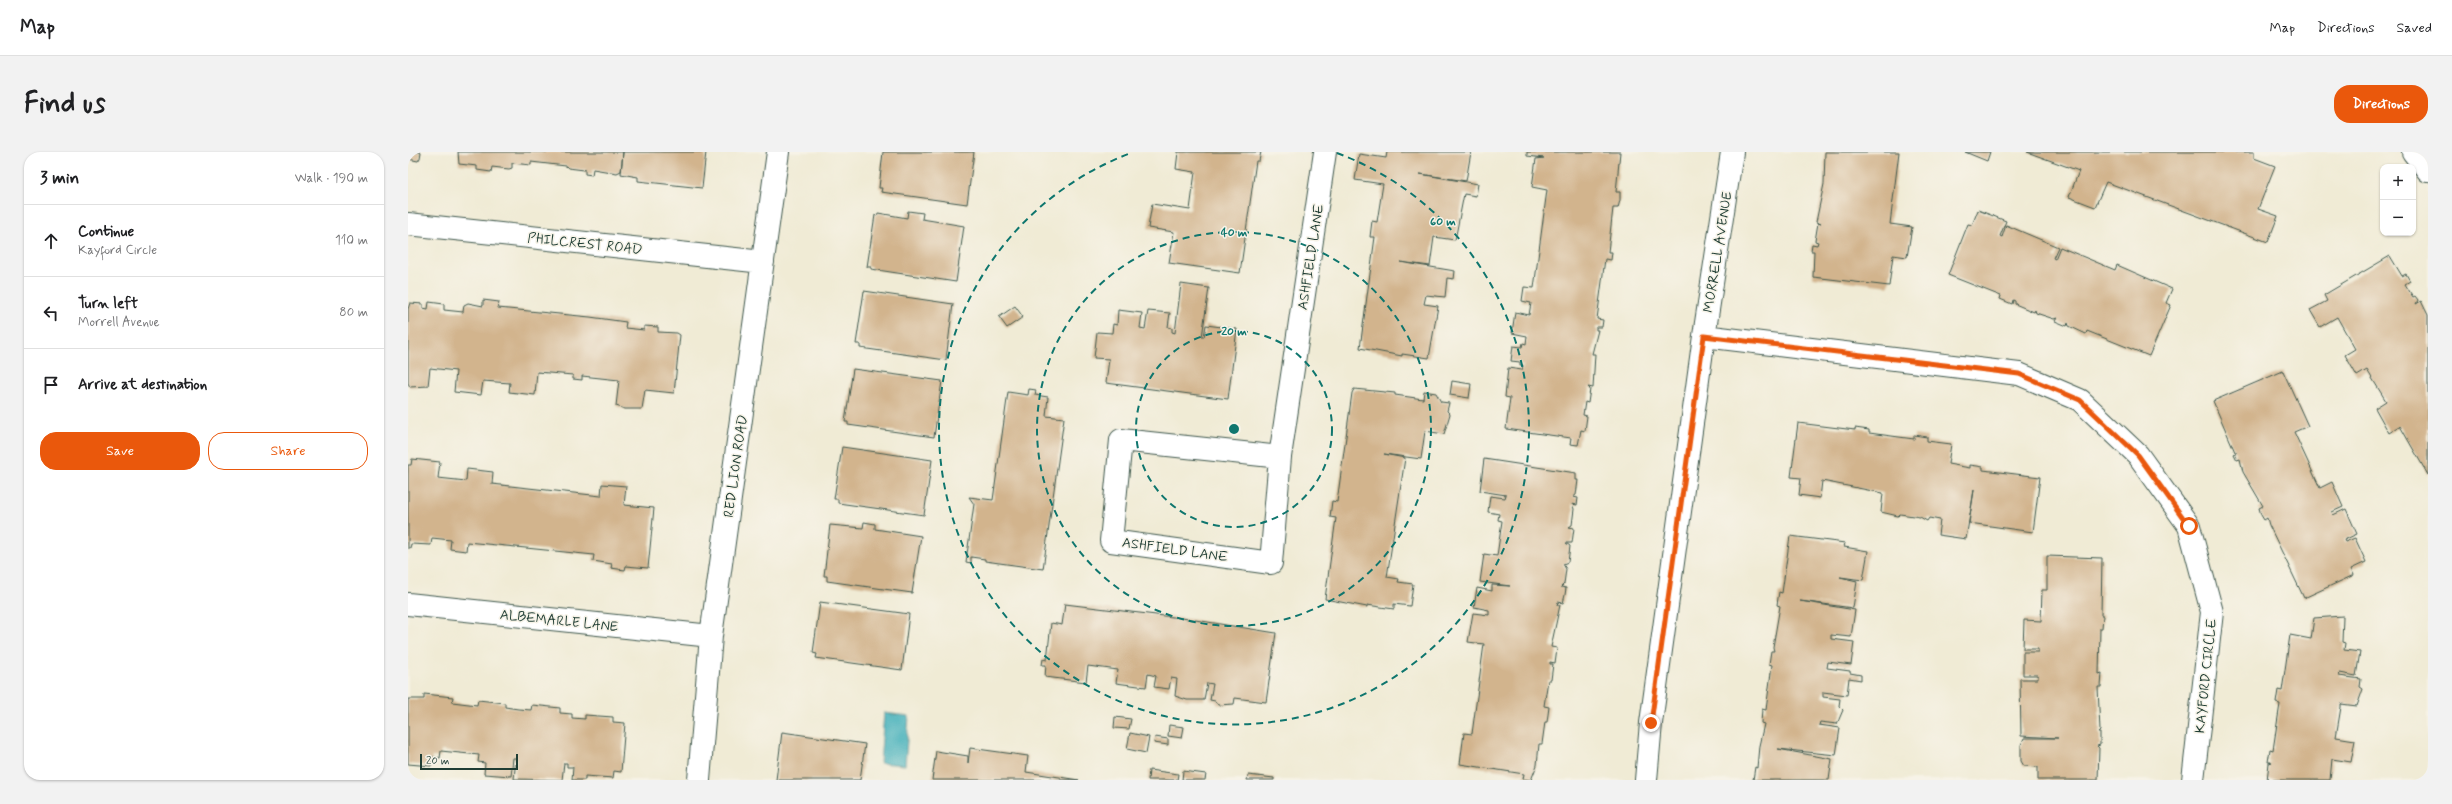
<!DOCTYPE html>
<meta charset="utf-8">
<style>
:root{--surface:#fff;--page:#f2f2f2;--text:#202124;--muted:#757577;--line:#e0e0e0;--accent:#ea580c}
body{margin:0;font-family:Mynerve,sans-serif;background:var(--page);color:var(--text)}
.controls{position:absolute;right:12px;top:12px;display:grid;overflow:hidden;border-radius:8px;box-shadow:0 1px 3px #0004}
.controls button{width:36px;height:36px;display:grid;place-items:center;padding:0;border:0;border-bottom:1px solid var(--line);background:var(--surface);color:var(--text);font:20px sans-serif}
.scale{position:absolute;left:12px;bottom:10px;width:98px;box-sizing:border-box;padding-left:4px;border:2px solid #1f3d34;border-top:0;font-size:11px;line-height:14px;white-space:nowrap;color:#1f3d34;-webkit-text-stroke:3px #f7f3e8;paint-order:stroke}
.stop{position:absolute;width:12px;height:12px;margin:-9px;border:3px solid #ea580c;border-radius:50%;background:#fff}
.stop.end{background:#ea580c;border-color:#fff;box-shadow:0 1px 4px #0008}
.list{margin:0;padding:0;list-style:none}
h2{display:flex;justify-content:space-between;align-items:center;height:52px;margin:0;padding:0 16px;font-size:17px}
h2 small{font-size:13px;font-weight:400;color:var(--muted)}
.list li{display:grid;grid-template-columns:26px 1fr auto;gap:12px;align-items:center;box-sizing:border-box;height:72px;padding:0 16px;border-top:1px solid var(--line)}
.list b{display:block;font-size:15px;white-space:nowrap}
.list p{margin:0;font-size:13px;white-space:nowrap;color:var(--muted)}
.list em{font-size:13px;font-style:normal;color:var(--muted)}
.actions{display:flex;gap:8px;padding:12px 16px}
.actions a{flex:1;padding:9px 0;border:1px solid var(--accent);border-radius:16px;text-align:center;font-size:14px;color:var(--accent)}
.actions .main{background:var(--accent);color:#fff}
.icon{flex:none;width:22px;height:22px;fill:none;stroke:currentColor;stroke-width:2;stroke-linecap:round;stroke-linejoin:round}
.map{position:relative;flex:none;width:2020px;height:628px;overflow:hidden;border-radius:16px}
header{display:flex;align-items:center;gap:24px;box-sizing:border-box;height:56px;padding:0 20px;background:var(--surface);border-bottom:1px solid var(--line)}
header strong{font-size:19px}
nav{display:flex;gap:22px;margin-inline-start:auto;font-size:14px}
.intro{display:flex;align-items:center;justify-content:space-between;box-sizing:border-box;height:96px;padding:0 24px}
h1{margin:0;font-size:28px}
.button{padding:10px 18px;border-radius:16px;background:var(--accent);color:#fff;font-size:14px;font-weight:700}
main{display:flex;gap:24px;padding:0 24px}
aside{flex:1;background:var(--surface);border-radius:16px;box-shadow:0 1px 3px #0004}
.map>svg:first-child{display:block}
.water{fill:#3eaeb9;stroke:#2e7676}
.building{fill:#d2b48d}
.lines{fill:none;stroke-linecap:round;stroke-linejoin:round}
.minor-casing{stroke:#3e574c;stroke-width:24}
.minor{stroke:#fff;stroke-width:22}
.route{stroke:#ea580c;stroke-width:5}
.ring{fill:none;stroke:#0f766e;stroke-width:2;stroke-dasharray:7 5}
.labels{text-anchor:middle;stroke-width:3;stroke-linejoin:round;paint-order:stroke}
.street-label{font-size:14px;fill:#1f3d34;stroke:#f7f3e8}
.centre{fill:#0f766e;stroke:#f7f3e8;stroke-width:2}
.ring-label{font-size:12px;text-anchor:middle;font-weight:bold;fill:#0f766e;stroke:#f7f3e8;stroke-width:3;stroke-linejoin:round;paint-order:stroke}
</style>
<header>
<strong>Map</strong>
<nav><a>Map</a><a>Directions</a><a>Saved</a></nav>
</header>
<div class="intro"><h1>Find us</h1><a class="button">Directions</a></div>
<main>
<aside>
<h2>3 min<small>Walk · 190 m</small></h2>
<ul class="list">
<li><svg class="icon" aria-label="ahead" viewBox="0 0 24 24"><path d="M12 20V5M6 11l6-6 6 6"/></svg><div><b>Continue</b><p>Kayford Circle</p></div><em>110 m</em></li>
<li><svg class="icon" aria-label="left" viewBox="0 0 24 24"><path d="M17 20v-9H6M10 6l-5 5 5 5"/></svg><div><b>Turn left</b><p>Morrell Avenue</p></div><em>80 m</em></li>
<li><svg class="icon" aria-label="arrive" viewBox="0 0 24 24"><path d="M6 21V4h12l-3 4 3 4H6"/></svg><div><b>Arrive at destination</b></div></li>
</ul>
<div class="actions"><a class="main">Save</a><a>Share</a></div>
</aside>
<div class="map">
<svg width="2020" height="628" viewBox="0 0 2020 628">
<rect width="100%" height="100%" fill="#f7f3e8"/>
<filter id="ink" filterUnits="userSpaceOnUse"><feTurbulence type="fractalNoise" baseFrequency=".025" numOctaves="2"/><feDisplacementMap in="SourceGraphic" scale="8" xChannelSelector="R" yChannelSelector="G"/><feConvolveMatrix kernelMatrix="1 2 1 2 8 2 1 2 1" color-interpolation-filters="sRGB"/></filter>
<filter id="wash" filterUnits="userSpaceOnUse"><feTurbulence type="fractalNoise" baseFrequency=".012" numOctaves="4" result="noise"/><feDisplacementMap in="SourceGraphic" scale="16" xChannelSelector="R" yChannelSelector="G"/><feGaussianBlur stdDeviation="0.9" result="paint"/><feColorMatrix in="noise" values="0 0 0 0 0 0 0 0 0 0 0 0 0 0 0 0 0 1.4 0 .05"/><feComposite in="paint" operator="in"/></filter>
<g filter="url(#wash)">
<rect width="100%" height="100%" fill="#f0ebd5"/>
<path class="water" d="M476,561l25,3 -4,49 -25,-2z"/>
<g id="blocks">
<path class="building" d="M0,0h13l-1,6 -2,3 -10,-2z
M50,0h165l-2,19 -4,2 -24,-4 -1,6 -7,-1v-6l-1,2 -16,-2 -2,-2 -35,-4v3l-19,-2v5l-3,1 -17,-2 -1,5 -14,-2v-4l-18,-2z
M215,0h83l-4,36 -64,-7v-4l-17,-3z
M475,0h91l-7,52 -86,-12 1,-4h-3z
M770,0h83l-2,9h-3l-16,112 -71,-10 5,-31 -26,-4 4,-24 38,6 5,-38 -19,-3z
M979,0h84l-5,29 -46,-7 58,10 -2,12 -12,-2 -9,46 -21,-3 -4,29 -30,-4 55,9 -1,8 -7,-1 -2,19 -19,-2 -2,9 14,2 -9,52 -27,-4v2l-42,-8 15,-111h-5l2,-16 5,1 6,-38 -28,-4 4,-26 27,4z
M1119,0h93l-4,40h4v8l-2,8h-5l-5,44h4l-1,8 -6,-1 -8,60 6,1 -1,7h-6v3h2l-6,24h3l-2,34 -5,-1 2,2 -2,14 -3,-1 -2,13 4,1 -2,15 -4,-1 -3,15 -8,-1 1,-6 -65,-9 4,-31 -5,-1 3,-29 14,2 1,-5h-3v-3l-9,-1 2,-15 9,1 1,-4 3,1 1,-8 -15,-3 3,-21 14,3 2,-12 -9,-2 2,-14 10,1 13,-98 -15,-3 4,-28 8,-1 -17,-2z
M1417,0h74l-9,72 22,3 -5,30 -14,-2 -4,31 -76,-9 1,-26h-3l1,-7 5,1 1,-3 -3,-1 3,-18 3,1 -5,-2 8,-38z
M1557,0h25l-3,9z
M1619,0h227v6l21,8 -17,43 20,7 -10,26 -162,-60 -11,25 -26,-10 10,-26z
M1570,58l28,11 -6,15 2,1 4,-12 52,22 -5,11 2,1 5,-12 55,23 2,-5 55,24 -6,14 5,2 -22,51 -62,-25 -1,3 -17,-8 -1,-3 -1,3 -12,-5 2,-3 -3,1 -18,-6 -1,-3 -1,2 -19,-8v-3l-2,-1 -1,4 -12,-5 1,-3 -53,-21 20,-51 4,1z
M500,59l15,2 -1,6 42,7 -8,56 -85,-13v-2h-4l8,-52 2,1 1,-3 29,5z
M1982,104l12,20 4,-2 4,7 -5,3 8,13 2,-1 3,4 -2,4 5,-3 7,14v160l-28,-49 -11,7 -14,-25 11,-7 -19,-31 -10,6 -12,-21 10,-6 -18,-32 -17,10 -10,-17 17,-9 -3,-6z
M773,132l28,4 -7,49h2l2,-12 31,4 -9,70 -122,-16 3,-24 -15,-1 3,-26 15,1 1,-9 4,1 1,-15 24,3 -2,15 5,1 3,-18 22,2 -2,14 4,1v4l3,1z
M456,139l89,13 -7,56 -86,-12v-4h-4z
M75,148l16,2 -1,6 92,9 36,5 -1,6 19,2v-4l14,1v5l19,1 3,2 -6,58 -29,-3 -3,19h-17l-9,-3 3,-26 -37,-4v4l-9,-1v-4l-36,-3 -2,23 -26,-3 1,-9 -27,-2 -2,14 -27,-3 2,-21 -26,-3 -2,18 -18,1 -2,-4v-74l2,-6 13,1v4l5,1 1,-7 15,2v6l19,2 1,-7 4,-2 15,3z
M607,154l8,11 -16,11 -8,-11z
M445,217l89,12 -8,56 -86,-12v-3h-3z
M1875,219l25,55 -14,6 26,56 12,-6 11,25 -11,5 1,3 13,-6 11,25 -13,6 1,2 10,-4 11,24 -15,7 3,6 -50,23 -35,-73 -2,-7 -3,2 -3,-5 -2,-7 4,-2 -20,-34 -3,-13 -3,1 -3,-6 3,-2h-2l-22,-51z
M1044,229l19,3 -2,14 -19,-3z
M621,237l7,1 -1,5 13,2 -2,19 18,2 -21,151 -58,-8v-2l-14,-2v6l-5,-1 8,-58 -5,-7 24,3 15,-108 20,3z
M946,237l41,4v2l28,4 1,-8 12,2 5,9 8,1 -2,8 3,3 -6,20 -19,-3 -4,28 -37,-5 21,4 -18,119 12,2 -1,3 15,2 -3,22 -16,-2v5l-27,-4v2l-42,-8 11,-81 -6,-1 2,-16 5,1 15,-109z
M1390,271l57,7v-2l14,2v3l45,6v-4l13,2v4l24,3 -3,20 22,4v-3l7,1 6,1v3l57,7 -7,55 -64,-9 5,-33 -8,49 -28,-4 2,-15 -11,-2 -2,3 -7,-4 -20,-3 -2,2 -17,-4 2,-19 -61,-12 -2,17 -21,-3 2,-17 -10,-1z
M434,295l90,13 -8,55 -86,-12v-4h-4z
M4,307l28,3 -2,16 28,3 1,-12 26,3 -1,12 109,12 1,-12 24,2 -2,19 30,3 -6,60 -22,-2 -1,4 -14,-2 1,-4 -19,-3 1,-6 -127,-13 -1,9 -16,-2 1,-9 -19,-2 -1,7 -20,-1 -1,4h-2v-83h3z
M1076,307l92,14v7h2l-2,15 -3,2 5,1 -1,7 -5,-1 2,5 -2,16 -3,2 5,1 -2,15h-6l4,3 -2,16 -5,2 3,5 -2,15 -3,3 5,1 -1,7 -2,8 -5,-1 -1,3h3l-9,42 6,1 -2,15 -5,-1v2h3l-2,16h-3l-4,26 5,1 -2,15h-2l-3,22h-3l-2,21 -6,15 -8,-1 1,-5 -64,-10 4,-31 8,1 12,-90 -16,-2 5,-29 16,2v-5l-15,-3 3,-19 15,3v-6l18,1 -30,-4 4,-28 13,2 5,-35 -4,-1 1,-6 -11,-2 2,-16 15,2 1,-3 -26,-4z
M456,370l11,2v5l46,7 -9,57 -85,-12v-5h-3l6,-51 33,3z
M1382,384l55,7 -1,4 24,4 -5,29 -23,-3 17,4 -4,27 -53,-7 55,9 -4,27 -20,-2v4l23,3 -3,23 -23,-3 -1,6 23,3v2l11,2v5l-12,-2 -2,17 -24,-3v5l17,2 -1,7 4,4 -6,14 -17,-2 -1,3 21,3 -4,27 -58,-6 54,10 -3,21h-76l2,-13 2,1 2,-22 5,-22 -3,-1 1,-14 4,1 6,-45 -3,-1 2,-13h3l-1,-4 7,-41 -3,-1 1,-7 1,-6 3,1z
M1639,404l55,2 -1,57h2l-1,13h-2l-1,46 3,-1 -1,14h-3l2,44 -2,2h2v12l-3,1 2,2 -1,32h-60v-13l-14,-1 -3,-5v-16l3,-7h34l-37,-2 -1,-57h18v-4h-15v-23h15v-3h-15l1,-29 17,1 1,-31h5z
M412,450l89,12 -7,56 -86,-12 1,-4 -4,-1z
M657,452l124,15 87,14 -10,69 -31,-4 -1,6 -16,1 -3,-4 -5,-1 3,-16 -6,-1 -3,17h-17l-12,-4 2,-17 -6,-1 -2,11 -15,-2 2,-11 -8,-2 -2,13 -30,-4 2,-13 -30,-4 -2,16 -41,-5 1,-12h-4l1,-6 4,1 4,-37 11,2z
M1935,464l-1,26 3,1 -1,7 16,2 -4,24 -16,-3 -1,3 22,3 -1,8 3,2 -6,17 -16,-2v3l-5,30 19,3 -4,22 -19,-3 -2,21h-63l2,-17 3,-1h-4l2,-13 3,1 7,-46 -4,-1 2,-13 4,1 8,-56 21,4 3,-21z
M16,542l29,3 -1,5 25,3 1,-5 27,3v4l13,2 13,1 1,-5 28,3v5l12,1v4l13,1v-4l28,2v5l12,1 -4,49 -7,-1 -1,7 -28,-2v4h-13l1,-13h-6v-4h-3l-2,17 -48,-1 2,-21h-3l-2,18 -27,-2 1,-11 -7,-1 1,-7 -38,-4 -1,7 -8,-1 -1,9 -23,-2v-65h16z
M707,565l16,2 -2,10 -15,-1z
M761,573l15,2 -2,11 -14,-2z
M374,580l83,12 -5,36h-84z
M722,581l19,4 -3,16 -19,-4z
M747,585l13,2v6l-14,-2z
M562,596l58,8 -2,16 53,8h-147l4,-29 32,5v7z
M741,618l29,4 -1,6h-29z
M775,619l23,3 -1,6h-23z
M840,623l26,3v2h-27z"/>
</g>
</g>
<g filter="url(#ink)">
<use href="#blocks" fill-opacity="0" stroke="#3e574c" stroke-width="1"/>
<g class="lines">
<g class="minor-casing">
<path id="minor" d="M2005,0l15,19
M0,72l355,38
M1296,184l315,38 61,26 58,55 51,71 23,86 -19,168
M872,305l-159,-17 -10,101 160,22 9,-106 45,-305
M0,452l303,32
M291,628l12,-144 67,-484
M1238,628l5,-57 53,-387 28,-184"/>
</g>
<use href="#minor" class="minor"/>
</g>
</g>
<g class="lines" filter="url(#ink)">
<path class="route" d="M1243,571l53,-387 315,38 61,26 58,55 51,71"/>
</g>
<g class="ring">
<circle cx="826" cy="277" r="98"/>
<circle cx="826" cy="277" r="197"/>
<path d="M929 1A295 295 0 1 1 723 1"/>
</g>
<g class="labels">
<g class="street-label">
<text transform="translate(177 91) rotate(6)" y="5">PHILCREST ROAD</text>
<text transform="translate(1309 100) rotate(-81)" y="5">MORRELL AVENUE</text>
<text transform="translate(902 105) rotate(-81)" y="5">ASHFIELD LANE</text>
<text transform="translate(327 314) rotate(-82)" y="5">RED LION ROAD</text>
<text transform="translate(767 397) rotate(8)" y="5">ASHFIELD LANE</text>
<text transform="translate(151 468) rotate(6)" y="5">ALBEMARLE LANE</text>
<text transform="translate(1797 524) rotate(-84)" y="5">KAYFORD CIRCLE</text>
</g>
</g>
<circle cx="826" cy="277" r="6" class="centre"/>
<g class="ring-label">
<text x="1035" y="73">60 m</text>
<text x="826" y="84">40 m</text>
<text x="826" y="183">20 m</text>
</g>
</svg>
<div class="controls">
<button>+</button>
<button>−</button>
</div>
<div class="scale">20 m</div>
<div class="stop" style="left:1781px;top:374px"></div>
<div class="stop end" style="left:1243px;top:571px"></div>
</div>
</main>
